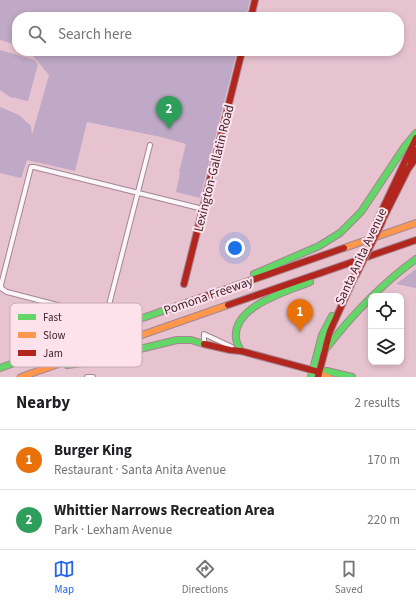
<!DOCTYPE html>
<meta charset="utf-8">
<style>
:root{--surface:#fff;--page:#f6f6f6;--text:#202124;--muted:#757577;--line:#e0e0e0;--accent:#2563eb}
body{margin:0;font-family:"Source Sans 3",sans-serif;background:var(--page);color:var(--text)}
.controls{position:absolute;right:12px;bottom:12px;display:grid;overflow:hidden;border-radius:8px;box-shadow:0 2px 6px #0003}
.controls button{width:36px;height:36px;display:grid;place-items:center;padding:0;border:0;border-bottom:1px solid var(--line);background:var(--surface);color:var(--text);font:20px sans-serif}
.you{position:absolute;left:235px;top:248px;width:14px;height:14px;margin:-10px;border:3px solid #fff;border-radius:50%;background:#1a73e8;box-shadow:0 0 0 6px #1a73e833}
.badge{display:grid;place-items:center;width:26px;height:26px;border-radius:50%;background:var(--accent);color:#fff;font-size:13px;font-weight:700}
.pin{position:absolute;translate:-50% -33px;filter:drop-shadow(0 1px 2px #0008)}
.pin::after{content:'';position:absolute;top:21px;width:14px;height:12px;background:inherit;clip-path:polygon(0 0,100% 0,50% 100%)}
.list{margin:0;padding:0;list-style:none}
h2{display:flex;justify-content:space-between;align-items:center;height:52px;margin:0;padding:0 16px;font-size:17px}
h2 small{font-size:13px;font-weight:400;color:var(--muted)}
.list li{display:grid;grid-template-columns:26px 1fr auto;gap:12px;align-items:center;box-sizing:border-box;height:60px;padding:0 16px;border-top:1px solid var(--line)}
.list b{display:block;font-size:15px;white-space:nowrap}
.list p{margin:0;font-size:13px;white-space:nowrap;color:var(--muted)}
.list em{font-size:13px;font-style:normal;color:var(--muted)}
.icon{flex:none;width:22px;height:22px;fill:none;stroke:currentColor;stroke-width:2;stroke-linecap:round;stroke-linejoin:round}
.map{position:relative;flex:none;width:416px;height:377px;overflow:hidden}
.search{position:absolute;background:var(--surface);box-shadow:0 2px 6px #0003;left:12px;right:12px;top:12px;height:44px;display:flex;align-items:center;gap:10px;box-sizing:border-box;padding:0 14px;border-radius:16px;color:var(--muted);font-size:15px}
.sheet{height:172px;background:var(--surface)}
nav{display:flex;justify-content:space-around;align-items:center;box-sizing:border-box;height:56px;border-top:1px solid var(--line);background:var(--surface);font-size:11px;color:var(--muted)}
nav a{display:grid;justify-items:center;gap:2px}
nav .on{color:var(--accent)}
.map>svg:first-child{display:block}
.green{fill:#bfa9c6}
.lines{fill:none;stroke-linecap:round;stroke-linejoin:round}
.street-casing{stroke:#a38591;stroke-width:6}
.fast-casing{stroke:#a38591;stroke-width:8}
.slow-casing{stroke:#a38591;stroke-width:8}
.jam-casing{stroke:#a38591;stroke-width:8}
.street{stroke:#fbf6f8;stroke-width:4}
.fast{stroke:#63d668;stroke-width:6}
.slow{stroke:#ff974d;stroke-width:6}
.jam{stroke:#b3261e;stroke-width:6}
.jam-bridge-casing{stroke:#a38591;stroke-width:9;stroke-linecap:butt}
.jam-bridge{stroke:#b3261e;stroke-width:7}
.labels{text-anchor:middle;stroke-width:4;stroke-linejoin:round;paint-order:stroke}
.street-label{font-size:13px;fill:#442430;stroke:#fde2eb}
.key{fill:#fde2eb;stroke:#c6a9b3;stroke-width:1}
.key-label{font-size:11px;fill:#442430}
</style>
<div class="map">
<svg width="416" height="377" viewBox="0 0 416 377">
<rect width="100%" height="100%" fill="#e7c3d0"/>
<path class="green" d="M0,0h250l-4,17h-229v28l-17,-5z
M0,50l35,10 3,4 -10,37 -18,-4 -10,-7z
M29,51h208l-37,147 -24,-6 4,-19 -1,-1 7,-28 -25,-7 -74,-15 -12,49 -48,-11 -6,18 -21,-5v-66l19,8 12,11 1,9 17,-60z
M416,269v19l-20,-4z"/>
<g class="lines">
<g class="street-casing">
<path id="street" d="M150,145l-40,156c-2,13 -4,15 -18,13l-85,-22 -5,-3 -1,-4 30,-118h3l169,42
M204,344v-10l28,13
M87,377h6"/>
</g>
<g class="fast-casing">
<path id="fast" d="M254,274l65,-28 21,-13 21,-21 44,-66 11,-13
M241,351c-2,-4 -4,-7 -5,-12 -4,-33 50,-47 74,-57
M324,351c27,-35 56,-66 92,-92
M67,365l15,-2 95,-23h14l13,4
M0,368l194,-68
M319,372l8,-1 25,6
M311,377l11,-42 10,-19"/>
</g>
<g class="slow-casing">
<path id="slow" d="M344,248l72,-25
M319,372l5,4 4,1
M21,377l207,-72"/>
</g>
<g class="jam-casing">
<path id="jam" d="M251,17l4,-17
M411,162l5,-12
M408,169l8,-11
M382,221l26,-52
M376,223l40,-85
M184,284l58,-233
M194,300l150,-52
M228,305l188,-65
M204,344l26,6 11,1 78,21
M318,377l12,-46 25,-55"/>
</g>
<use href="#street" class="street"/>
<use href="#fast" class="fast"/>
<use href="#slow" class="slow"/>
<use href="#jam" class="jam"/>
<g class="jam-bridge-casing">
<path id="jam-bridge" d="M355,276l27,-55"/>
</g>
<use href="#jam-bridge" class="jam-bridge"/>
</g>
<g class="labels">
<g class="street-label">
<text transform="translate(213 168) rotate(-76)" y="5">Lexington-Gallatin Road</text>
<text transform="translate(360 256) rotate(-65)" y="5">Santa Anita Avenue</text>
<text transform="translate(208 295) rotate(-19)" y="5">Pomona Freeway</text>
</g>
</g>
<rect x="10" y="303" width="132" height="64" rx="6" class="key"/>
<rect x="18" y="314" width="18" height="6" fill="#63d668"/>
<rect x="18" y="332" width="18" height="6" fill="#ff974d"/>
<rect x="18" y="350" width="18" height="6" fill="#b3261e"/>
<g class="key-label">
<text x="43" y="321">Fast</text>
<text x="43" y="339">Slow</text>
<text x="43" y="357">Jam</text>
</g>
</svg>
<div class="controls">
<button><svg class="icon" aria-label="locate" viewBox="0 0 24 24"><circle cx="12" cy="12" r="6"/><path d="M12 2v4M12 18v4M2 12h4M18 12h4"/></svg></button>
<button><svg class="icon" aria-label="layers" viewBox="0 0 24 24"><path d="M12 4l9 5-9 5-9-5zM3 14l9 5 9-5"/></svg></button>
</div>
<div class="you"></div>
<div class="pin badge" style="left:300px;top:332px;background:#e8710a">1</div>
<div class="pin badge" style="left:169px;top:129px;background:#2e9e5b">2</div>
<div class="search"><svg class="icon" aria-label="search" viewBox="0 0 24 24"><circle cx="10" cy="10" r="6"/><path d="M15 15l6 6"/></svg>Search here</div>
</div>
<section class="sheet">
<h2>Nearby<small>2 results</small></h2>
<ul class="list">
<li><span class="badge" style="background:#e8710a">1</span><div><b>Burger King</b><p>Restaurant · Santa Anita Avenue</p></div><em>170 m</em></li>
<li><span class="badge" style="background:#2e9e5b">2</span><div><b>Whittier Narrows Recreation Area</b><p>Park · Lexham Avenue</p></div><em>220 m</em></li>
</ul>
</section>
<nav>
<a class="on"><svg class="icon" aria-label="map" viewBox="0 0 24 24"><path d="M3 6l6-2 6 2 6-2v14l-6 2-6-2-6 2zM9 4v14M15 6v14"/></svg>Map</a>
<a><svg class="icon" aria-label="directions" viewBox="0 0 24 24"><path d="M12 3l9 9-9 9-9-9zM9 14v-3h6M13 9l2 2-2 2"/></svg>Directions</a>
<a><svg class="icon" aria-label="saved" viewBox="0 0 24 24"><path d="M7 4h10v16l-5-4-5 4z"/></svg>Saved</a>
</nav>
